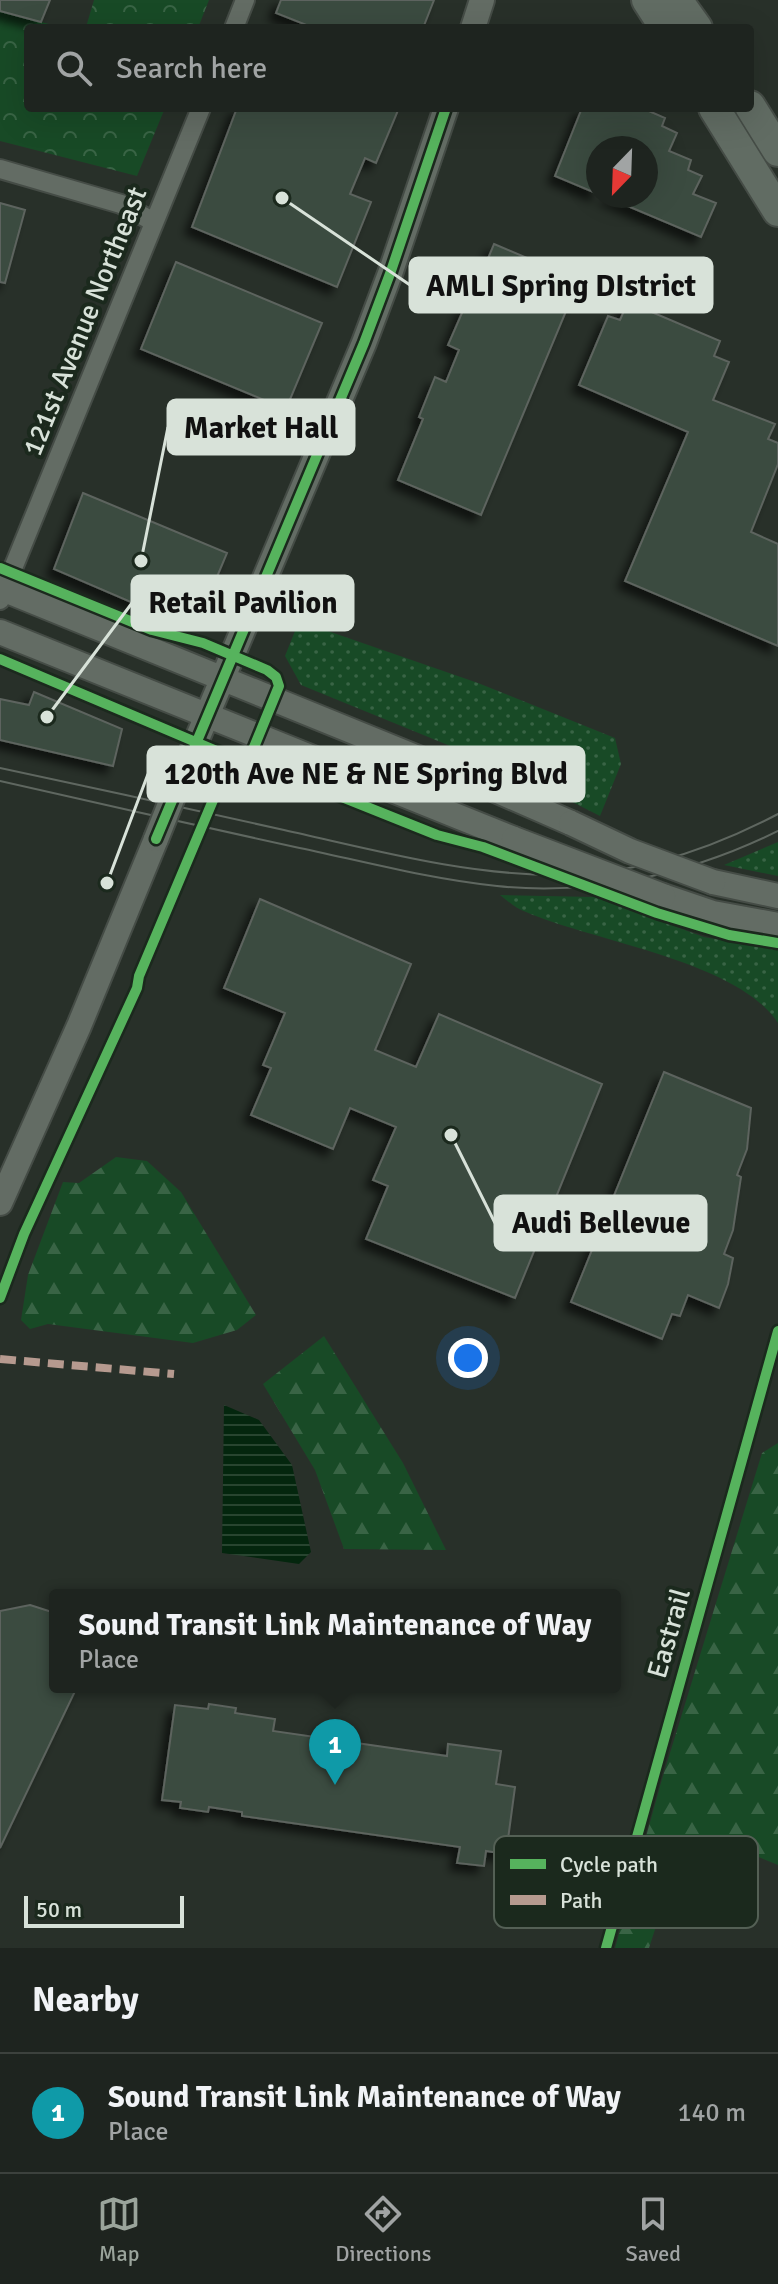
<!DOCTYPE html>
<style>
:root{--surface:#1e241f;--page:#262c28;--text:#f1f3f6;--muted:#a1a4a4;--line:#3c413d;--accent:#9aa49b}
body{margin:0;font-family:Signika,sans-serif;background:var(--page);color:var(--text)}
.compass{position:absolute;left:586px;top:136px;width:72px;height:72px;border-radius:50%;background:var(--surface);box-shadow:0 8px 32px #0002;rotate:203deg}
.scale{position:absolute;left:24px;bottom:20px;width:160px;box-sizing:border-box;padding-left:8px;border:4px solid #d8e2d9;border-top:0;font-size:22px;line-height:28px;white-space:nowrap;color:#d8e2d9;-webkit-text-stroke:6px #1b291d;paint-order:stroke}
.you{position:absolute;left:468px;top:1358px;width:28px;height:28px;margin:-20px;border:6px solid #fff;border-radius:50%;background:#1a73e8;box-shadow:0 0 0 12px #1a73e833}
.badge{display:grid;place-items:center;width:52px;height:52px;border-radius:50%;background:var(--accent);color:#fff;font-size:26px;font-weight:700}
.pin{position:absolute;translate:-50% -66px;filter:drop-shadow(0 2px 4px #0008)}
.pin::after{content:'';position:absolute;top:42px;width:28px;height:24px;background:inherit;clip-path:polygon(0 0,100% 0,50% 100%)}
.popup{position:absolute;left:49px;top:1589px;width:572px;height:104px;box-sizing:border-box;display:grid;place-content:center;border-radius:8px;background:var(--surface);filter:drop-shadow(0 2px 6px #0005);font-size:26px;white-space:nowrap;color:var(--muted)}
.popup b{font-size:30px;color:var(--text)}
.popup::after{content:'';position:absolute;left:50%;top:100%;margin-left:-16px;border:16px solid transparent;border-top-color:var(--surface)}
.list{margin:0;padding:0;list-style:none}
h2{display:flex;justify-content:space-between;align-items:center;height:104px;margin:0;padding:0 32px;font-size:34px}
h2 small{font-size:26px;font-weight:400;color:var(--muted)}
.list li{display:grid;grid-template-columns:52px 1fr auto;gap:24px;align-items:center;box-sizing:border-box;height:120px;padding:0 32px;border-top:2px solid var(--line)}
.list b{display:block;font-size:30px;white-space:nowrap}
.list p{margin:0;font-size:26px;white-space:nowrap;color:var(--muted)}
.list em{font-size:26px;font-style:normal;color:var(--muted)}
.icon{flex:none;width:44px;height:44px;fill:none;stroke:currentColor;stroke-width:2;stroke-linecap:round;stroke-linejoin:round}
.map{position:relative;flex:none;width:778px;height:1948px;overflow:hidden}
.search{position:absolute;background:var(--surface);box-shadow:0 8px 32px #0002;left:24px;right:24px;top:24px;height:88px;display:flex;align-items:center;gap:20px;box-sizing:border-box;padding:0 28px;border-radius:8px;color:var(--muted);font-size:30px}
.sheet{height:224px;background:var(--surface)}
nav{display:flex;justify-content:space-around;align-items:center;box-sizing:border-box;height:112px;border-top:2px solid var(--line);background:var(--surface);font-size:22px;color:var(--muted)}
nav a{display:grid;justify-items:center;gap:4px}
nav .on{color:var(--accent)}
.map>svg:first-child{display:block}
.grass{fill:url(#grass-dots)}
.forest{fill:url(#forest-firs)}
.park{fill:url(#park-crowns)}
.water{fill:url(#water-rules)}
.building{fill:#3a4b3f;stroke:#5d645e;stroke-width:2;filter:url(#shadow)}
.lines{fill:none;stroke-linecap:round;stroke-linejoin:round}
.minor-casing{stroke:#454c46;stroke-width:22}
.tertiary-casing{stroke:#454c46;stroke-width:28}
.primary-casing{stroke:#454c46;stroke-width:34}
.minor{stroke:#636c64;stroke-width:18}
.tertiary{stroke:#636c64;stroke-width:24}
.primary{stroke:#616c63;stroke-width:30}
.tram{stroke:#5f6760;stroke-width:2}
.tertiary-bridge-casing{stroke:#454c46;stroke-width:28;stroke-linecap:butt}
.tertiary-bridge{stroke:#636c64;stroke-width:24}
.quiet{stroke:#b69a8f;stroke-width:8;stroke-dasharray:16 8;stroke-linecap:butt}
.cycleway-casing{stroke:#1b291d;stroke-width:15}
.cycleway{stroke:#56b35d;stroke-width:10}
.labels{text-anchor:middle;stroke-width:8;stroke-linejoin:round;paint-order:stroke}
.street-label{font-size:28px;fill:#d8e2d9;stroke:#1b291d}
.key{fill:#1b291d;stroke:#546055;stroke-width:2}
.key-label{font-size:22px;fill:#d8e2d9}
.leader{fill:none;stroke:#d8e2d9;stroke-width:3}
.callout-dot{fill:#d8e2d9;stroke:#1b291d;stroke-width:3}
.callout{fill:#d8e2d9;stroke:#d8e2d9;stroke-width:3}
.callout-label{font-size:30px;text-anchor:middle;font-weight:bold;fill:#111}
</style>
<div class="map">
<svg width="778" height="1948" viewBox="0 0 778 1948">
<defs>
<pattern id="grass-dots" width="8" height="8" patternUnits="userSpaceOnUse" patternTransform="scale(2)"><rect width="8" height="8" fill="#184a26"/><path d="M2 2h.1M6 6h.1" fill="none" stroke="#396445" stroke-width="1.8" stroke-linecap="round"/></pattern>
<pattern id="forest-firs" width="22" height="20" patternUnits="userSpaceOnUse" patternTransform="scale(2)"><rect width="22" height="20" fill="#184a26"/><path d="M5 1l3.5 6h-7zM16 11l3.5 6h-7z" fill="#396445"/></pattern>
<pattern id="park-crowns" width="20" height="18" patternUnits="userSpaceOnUse" patternTransform="scale(2)"><rect width="20" height="18" fill="#184a26"/><path d="M2 6a3 3 0 1 1 6 0M12 15a3 3 0 1 1 6 0" fill="none" stroke="#396445"/></pattern>
<pattern id="water-rules" width="6" height="5" patternUnits="userSpaceOnUse" patternTransform="scale(2)"><rect width="6" height="5" fill="#04260e"/><path d="M0 2.5h6" fill="none" stroke="#284530"/></pattern>
<filter id="shadow"><feDropShadow dx="-7" dy="7" stdDeviation="4" flood-color="#0009"/></filter>
</defs>
<rect width="100%" height="100%" fill="#283029"/>
<path class="grass" d="M299,621l179,62 137,55 6,26 -21,52 -91,-46 -208,-85 -16,-29z
M778,842v34l-54,-11z
M500,895l94,2 110,40 74,13v73c-40,-62 -186,-82 -252,-111 -10,-3 -18,-11 -26,-17z"/>
<path class="forest" d="M116,1157l31,4 34,31 75,123 -19,15 -44,13 -145,-19 -18,5 -9,-9 7,-45 35,-93 16,1z
M324,1336l79,127 43,87 -102,-1 -29,-79 -52,-86z
M778,1443v422l-73,-30 -20,2 -36,111h-34l47,-169 100,-326z"/>
<path class="park" d="M94,0h115l-11,28h-121l1,-3 8,2z
M0,11l64,17h-36v80h137l-28,68 -137,-35z"/>
<path class="water" d="M224,1405l35,15 33,45 19,87 -12,12 -77,-11z"/>
<path class="building" d="M0,0h50l-9,22 -41,-11z
M281,0h153l-11,28h-109l-38,-15z
M237,108h162l-23,55 -11,-5 -15,36 21,8 -34,85 -145,-60z
M582,108h60l23,10 -3,8 15,7 -8,18 22,9 -3,10 14,6 -9,18 23,9 -15,34 -97,-41h42v-48h-48v46l-43,-18z
M0,203l25,7 -20,73 -5,-1z
M494,244l85,36 -98,235 -83,-35 25,-61 -4,-2 16,-40 11,5 13,-32 -11,-5 17,-39 3,1z
M176,262l146,61 -36,86 -145,-60z
M628,302l92,39 -6,15 15,6 -16,38 62,24 -7,15 10,4v21l-27,68 27,12v102l-153,-65 63,-149 -109,-47 29,-69 12,4z
M83,493l144,60 -21,50 -13,-5 -11,26 -128,-55z
M34,692l88,37 -9,37 -113,-26v-41l29,6z
M260,899l151,65 -36,86 41,17 23,-53 163,70 -87,214 -149,-59 22,-53 -15,-6 23,-53 -46,-19 -17,41 -82,-34 20,-47 -8,-3 22,-52 -61,-25z
M664,1072l87,36 -4,41 -10,26 4,2 -8,53 -9,24 9,4 -5,26 -9,24 -31,-13 -8,21 -8,-2 -10,25 -91,-37z
M30,1605l25,8v74h22l-77,161v-237z
M209,1704l27,4 -1,5 40,6 -2,12 174,25 1,-12 53,7 -5,33 19,3 -9,67 -20,-3 -2,15 -27,-3 3,-16 -218,-31v-4l-33,-5 -1,5 -28,-4 1,-6 -19,-2 13,-95 33,4z"/>
<g class="lines">
<g class="minor-casing">
<path id="minor" d="M234,28l11,-28
M0,169l121,35 33,18
M0,600l201,-492"/>
</g>
<g class="tertiary-casing">
<path id="tertiary" d="M473,28l9,-28
M0,588l477,194 94,41
M0,632l514,207
M176,789l188,-446 27,-72 55,-163
M713,882l65,14
M663,896l50,17 65,12
M0,1203l79,-177 77,-187"/>
</g>
<g class="primary-casing">
<path id="primary" d="M647,0l18,28
M677,0l20,28
M750,106l28,45
M714,108l64,103"/>
</g>
<use href="#minor" class="minor"/>
<use href="#tertiary" class="tertiary"/>
<use href="#primary" class="primary"/>
<path class="tram" d="M0,768c95,20 189,41 284,62 91,20 181,45 274,45 76,0 153,-26 220,-61
M0,781c98,22 197,45 295,66 67,14 134,32 202,39 97,10 194,-12 281,-55"/>
<g class="tertiary-bridge-casing">
<path id="tertiary-bridge" d="M571,823l59,28 83,31
M156,839l20,-50
M514,839l149,57"/>
</g>
<use href="#tertiary-bridge" class="tertiary-bridge"/>
<path class="quiet" d="M0,1359l174,15"/>
<g class="cycleway-casing">
<path id="cycleway" d="M0,568l152,62 51,13 64,27 9,7
M0,659l231,98 21,-5 27,-66 -3,-9
M156,839l208,-496 27,-72 55,-163
M0,1298l24,-64 113,-246 2,-12 88,-209 18,-5 12,1 180,72 46,12 174,66 72,22 49,8
M606,1948l172,-617"/>
</g>
<use href="#cycleway" class="cycleway"/>
</g>
<g class="labels">
<g class="street-label">
<text transform="translate(84 321) rotate(-68)" y="10">121st Avenue Northeast</text>
<text transform="translate(668 1633) rotate(-74)" y="10">Eastrail</text>
</g>
</g>
<rect x="494" y="1836" width="264" height="92" rx="12" class="key"/>
<rect x="510" y="1859" width="36" height="10" fill="#56b35d"/>
<rect x="510" y="1895" width="36" height="10" fill="#b69a8f"/>
<g class="key-label">
<text x="560" y="1872">Cycle path</text>
<text x="560" y="1908">Path</text>
</g>
<path class="leader" d="M282 198L410 285M141 561L168 427M47 717L132 603M107 883L148 774M451 1135L495 1223"/>
<g class="callout-dot">
<circle cx="282" cy="198" r="8"/>
<circle cx="141" cy="561" r="8"/>
<circle cx="47" cy="717" r="8"/>
<circle cx="107" cy="883" r="8"/>
<circle cx="451" cy="1135" r="8"/>
</g>
<g class="callout">
<rect x="410" y="258" width="302" height="54" rx="8"/>
<rect x="168" y="400" width="186" height="54" rx="8"/>
<rect x="132" y="576" width="221" height="54" rx="8"/>
<rect x="148" y="747" width="436" height="54" rx="8"/>
<rect x="495" y="1196" width="211" height="54" rx="8"/>
</g>
<g class="callout-label">
<text x="561" y="296">AMLI Spring DIstrict</text>
<text x="261" y="438">Market Hall</text>
<text x="243" y="613">Retail Pavilion</text>
<text x="366" y="784">120th Ave NE &amp; NE Spring Blvd</text>
<text x="601" y="1233">Audi Bellevue</text>
</g>
</svg>
<svg class="compass" viewBox="-18 -18 36 36"><path d="M0-13l5 13h-10z" fill="#e53935"/><path d="M0 13l5-13h-10z" fill="#a1a4a4"/></svg>
<div class="scale">50 m</div>
<div class="you"></div>
<div class="pin badge" style="left:335px;top:1785px;background:#0f9aa8">1</div>
<div class="popup"><b>Sound Transit Link Maintenance of Way</b>Place</div>
<div class="search"><svg class="icon" aria-label="search" viewBox="0 0 24 24"><circle cx="10" cy="10" r="6"/><path d="M15 15l6 6"/></svg>Search here</div>
</div>
<section class="sheet">
<h2>Nearby<small></small></h2>
<ul class="list">
<li><span class="badge" style="background:#0f9aa8">1</span><div><b>Sound Transit Link Maintenance of Way</b><p>Place</p></div><em>140 m</em></li>
</ul>
</section>
<nav>
<a class="on"><svg class="icon" aria-label="map" viewBox="0 0 24 24"><path d="M3 6l6-2 6 2 6-2v14l-6 2-6-2-6 2zM9 4v14M15 6v14"/></svg>Map</a>
<a><svg class="icon" aria-label="directions" viewBox="0 0 24 24"><path d="M12 3l9 9-9 9-9-9zM9 14v-3h6M13 9l2 2-2 2"/></svg>Directions</a>
<a><svg class="icon" aria-label="saved" viewBox="0 0 24 24"><path d="M7 4h10v16l-5-4-5 4z"/></svg>Saved</a>
</nav>
